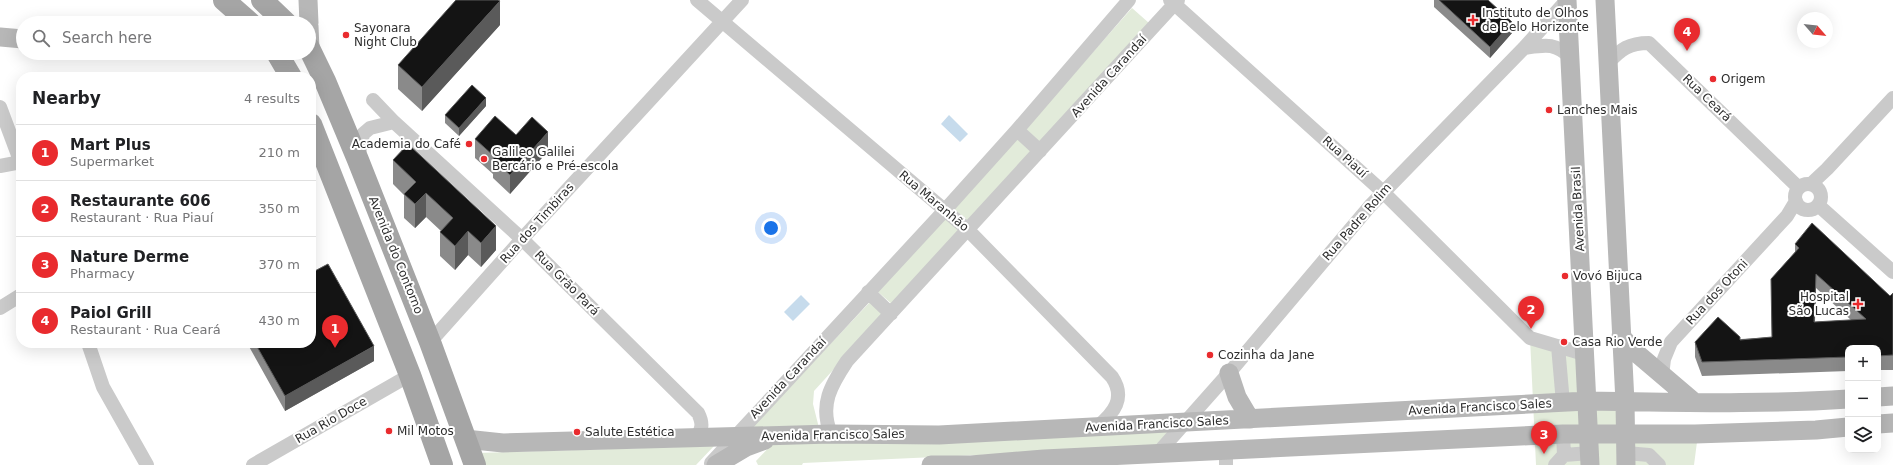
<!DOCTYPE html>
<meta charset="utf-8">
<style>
:root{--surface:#fff;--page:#f6f6f6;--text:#202124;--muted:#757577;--line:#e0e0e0;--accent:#e92b2e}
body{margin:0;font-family:"DejaVu Sans",sans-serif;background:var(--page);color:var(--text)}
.controls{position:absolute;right:12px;bottom:12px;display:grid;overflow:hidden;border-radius:8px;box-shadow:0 4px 16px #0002}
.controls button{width:36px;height:36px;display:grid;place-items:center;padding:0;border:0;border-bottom:1px solid var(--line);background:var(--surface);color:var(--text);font:20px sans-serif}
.compass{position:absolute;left:1797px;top:12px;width:36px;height:36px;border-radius:50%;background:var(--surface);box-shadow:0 4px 16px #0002;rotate:118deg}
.you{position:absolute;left:771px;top:228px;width:14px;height:14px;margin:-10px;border:3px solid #fff;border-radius:50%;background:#1a73e8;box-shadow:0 0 0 6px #1a73e833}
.badge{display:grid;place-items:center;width:26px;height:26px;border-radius:50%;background:var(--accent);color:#fff;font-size:13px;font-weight:700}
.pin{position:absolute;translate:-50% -33px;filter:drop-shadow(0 1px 2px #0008)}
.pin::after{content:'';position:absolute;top:21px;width:14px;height:12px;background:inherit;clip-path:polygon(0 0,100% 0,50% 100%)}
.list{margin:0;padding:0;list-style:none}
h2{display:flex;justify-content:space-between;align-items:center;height:52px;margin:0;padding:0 16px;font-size:17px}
h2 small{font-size:13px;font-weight:400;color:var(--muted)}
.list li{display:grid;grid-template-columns:26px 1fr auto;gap:12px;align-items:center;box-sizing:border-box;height:56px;padding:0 16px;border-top:1px solid var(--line)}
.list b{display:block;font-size:15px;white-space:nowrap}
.list p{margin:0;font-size:13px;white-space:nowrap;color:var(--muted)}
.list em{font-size:13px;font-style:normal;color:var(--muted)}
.icon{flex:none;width:22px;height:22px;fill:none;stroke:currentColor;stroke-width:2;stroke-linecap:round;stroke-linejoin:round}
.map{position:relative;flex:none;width:1893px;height:465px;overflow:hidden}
.search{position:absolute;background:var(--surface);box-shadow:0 4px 16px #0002;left:16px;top:16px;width:300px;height:44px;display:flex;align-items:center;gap:10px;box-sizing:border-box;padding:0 14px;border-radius:22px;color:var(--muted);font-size:15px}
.panel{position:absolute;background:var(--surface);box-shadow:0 4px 16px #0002;left:16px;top:72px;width:300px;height:276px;border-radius:16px}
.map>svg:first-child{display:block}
.green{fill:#e2ebda}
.water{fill:#c6dbec}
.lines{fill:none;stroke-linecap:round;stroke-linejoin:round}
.street{stroke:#cacaca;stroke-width:14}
.secondary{stroke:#b7b7b7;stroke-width:19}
.primary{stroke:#a5a5a5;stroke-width:22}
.wall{fill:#8a8a8a;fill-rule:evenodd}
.shaded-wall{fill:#5a5a5a}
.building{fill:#141414;stroke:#5a5a5a;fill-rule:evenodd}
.poi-dot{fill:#e92b2e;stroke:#fff;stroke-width:1.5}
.labels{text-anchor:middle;stroke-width:4;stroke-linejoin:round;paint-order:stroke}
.poi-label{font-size:12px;fill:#2d2d2d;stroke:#fff;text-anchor:start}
.street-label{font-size:12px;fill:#2d2d2d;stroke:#fff}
</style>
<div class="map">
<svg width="1893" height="465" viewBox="0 0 1893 465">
<rect width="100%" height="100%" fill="#fff"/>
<path class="green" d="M1132,8l17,15 -109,121 -15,-15z
M1017,136l16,15 -66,71 -16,-12z
M945,215l16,14 -68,76 -16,-14z
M871,301l13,13 -70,77 -1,13 6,24 -69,1z
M1530,338l56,6 2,59 34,3v37l75,-1 -3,23h-158z
M1172,429l-17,18 -352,16 -1,2h-44l-2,-4 16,-17z
M714,446l-18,19h-215l-5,-12z"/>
<path class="water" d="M949,115l19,19 -8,8 -19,-18z
M801,295l9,9 -17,17 -9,-9z"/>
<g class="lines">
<path class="street" d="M697,0l270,229 145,148c14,21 2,36 -15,50
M1170,0l213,192 147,146 54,16
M1524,48c21,-3 31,-6 47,10
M1608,63c13,-14 21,-20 41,-20l150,145
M373,100l21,22 128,117 176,174c5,10 5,16 -3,26
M0,107l21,56
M1017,130l23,21
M358,158l5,-24 7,-6 24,-6
M0,166l21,-4
M1811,184l16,-15 66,-71
M1795 197a13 13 0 1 1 26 0a13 13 0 1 1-26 0Z
M1818,205l75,67
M868,292l23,22
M0,308l21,-13
M430,342l92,-103 220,-239
M88,343l15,44 44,78
M1558,346l5,57
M1662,376l2,-17 7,-17 116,-126 9,-15
M831,434c-12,-29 0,-49 16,-73l331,-361
M1226,449v16
M1158,453l71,-80 141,-167 154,-158 43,-48
M1626,453l23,2 10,10
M1564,455l26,-2
M711,463l234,-253 72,-80 112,-130
M253,465l157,-90
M1555,465l9,-10 -1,-21"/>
<path class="secondary" d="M308,0l1,23
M1567,0l23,465
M1605,0l20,402 1,63
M309,26l1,24
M0,37l23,2
M1621,336l13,15 60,51
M1229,373l8,24 13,22
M1878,397l15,-1
M1878,424l15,-1
M465,439l38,4 328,-9 108,1 648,-34c87,1 174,4 261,-2
M716,465l30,-18 19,-7
M931,465h40l73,-6 519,-25h132l121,-4 32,-3"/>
<path class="primary" d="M224,0l26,23
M262,0l24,23
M309,48l16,33 33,79 72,182 45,123
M277,53l14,24
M311,124l99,251 32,90"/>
</g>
<path class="wall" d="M1434,0h54l24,33 -22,25 -56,-51z
M500,25l-78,86 -24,-22v-24z
M486,106l-27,30 -14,-13v-8z
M516,135l32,16 -38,43 -17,-16v-4l-18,-16v-19z
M393,160l103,90 -15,17 -13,-12 -13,15 -15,-14v-24l1,-1 -15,-14 -11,11 -11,-10v-23l-11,-11z
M1795,244l95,52 3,-3v77h-15v-22h-30v23l-146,5 -7,-19v-15l77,-5 -1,-58 24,-27zM1816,288l35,32 -36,2z
M247,343h64l63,18 -89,50z"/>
<path class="shaded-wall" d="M500,1v24l-78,86v-24z
M1512,22v11l-22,25v-11z
M486,98v8l-27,30v-8z
M548,132v19l-38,43v-19z
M426,193v24l-11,11v-24z
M496,226v24l-15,17v-24z
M468,231v24l-13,15v-24z
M1816,274v14l-2,49v-15z
M374,346v15l-89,50v-15z"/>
<path class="building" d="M456,0h42l2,1 -78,86 -24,-22z
M1439,0h49l24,22 -22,25z
M472,85l14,13 -27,30 -14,-13z
M495,116l21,19 16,-18 16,15 -38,43 -17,-16 2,-2 -20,-18z
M408,144l88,82 -15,17 -13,-12 -13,15 -15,-14 13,-14 -27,-25 -11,11 -11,-10 12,-12 -23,-22z
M1812,223l78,73 3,-3v62l-15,1v-8h-30v9l-146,5 -7,-20 23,-25 22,20v3l32,-3 -1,-58 28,-31 -4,-4zM1816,274l50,45 -52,3z
M328,264l46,82 -89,50 -30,-53h56v-70z"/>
<g class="poi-dot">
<path d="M1471 14h4v4h4v4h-4v4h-4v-4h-4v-4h4z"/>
<circle cx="346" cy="35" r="4"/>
<circle cx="1713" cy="79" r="4"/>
<circle cx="1549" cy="110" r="4"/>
<circle cx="469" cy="144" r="4"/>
<circle cx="484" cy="159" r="4"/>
<circle cx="1565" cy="276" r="4"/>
<path d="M1856 298h4v4h4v4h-4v4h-4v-4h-4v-4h4z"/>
<circle cx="1564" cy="342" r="4"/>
<circle cx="1210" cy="355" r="4"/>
<circle cx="389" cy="431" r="4"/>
<circle cx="577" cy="432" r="4"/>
</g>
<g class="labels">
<g class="poi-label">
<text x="1482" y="17">Instituto de Olhos<tspan x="1482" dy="14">de Belo Horizonte</tspan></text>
<text x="354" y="32">Sayonara<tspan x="354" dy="14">Night Club</tspan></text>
<text x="1721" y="83">Origem</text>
<text x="1557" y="114">Lanches Mais</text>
<text x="461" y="148" text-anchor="end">Academia do Café</text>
<text x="492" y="156">Galileo Galilei<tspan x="492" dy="14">Bercário e Pré-escola</tspan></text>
<text x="1573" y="280">Vovó Bijuca</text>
<text x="1849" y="301" text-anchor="end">Hospital<tspan x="1849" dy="14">São Lucas</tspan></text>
<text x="1572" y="346">Casa Rio Verde</text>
<text x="1218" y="359">Cozinha da Jane</text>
<text x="397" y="435">Mil Motos</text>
<text x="585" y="436">Salute Estética</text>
</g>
<g class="street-label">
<text transform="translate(1109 76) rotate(-48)" y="4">Avenida Carandaí</text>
<text transform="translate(1707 98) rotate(44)" y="4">Rua Ceará</text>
<text transform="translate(1345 157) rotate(42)" y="4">Rua Piauí</text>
<text transform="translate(934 201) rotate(40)" y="4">Rua Maranhão</text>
<text transform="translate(1578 209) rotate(-93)" y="4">Avenida Brasil</text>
<text transform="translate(1357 222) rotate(-49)" y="4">Rua Padre Rolim</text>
<text transform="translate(537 223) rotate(-48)" y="4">Rua dos Timbiras</text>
<text transform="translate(396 255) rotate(68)" y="4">Avenida do Contorno</text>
<text transform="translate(567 283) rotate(45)" y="4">Rua Grão Pará</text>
<text transform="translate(1717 292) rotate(-47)" y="4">Rua dos Otoni</text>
<text transform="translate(788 378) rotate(-47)" y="4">Avenida Carandaí</text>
<text transform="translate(1480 407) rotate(-3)" y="4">Avenida Francisco Sales</text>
<text transform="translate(331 420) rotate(-30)" y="4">Rua Rio Doce</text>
<text transform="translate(1157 424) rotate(-3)" y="4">Avenida Francisco Sales</text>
<text transform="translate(833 435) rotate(-1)" y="4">Avenida Francisco Sales</text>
</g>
</g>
</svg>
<div class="controls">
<button>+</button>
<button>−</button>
<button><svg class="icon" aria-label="layers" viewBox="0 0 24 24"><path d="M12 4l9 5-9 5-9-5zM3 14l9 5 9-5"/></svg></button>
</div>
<svg class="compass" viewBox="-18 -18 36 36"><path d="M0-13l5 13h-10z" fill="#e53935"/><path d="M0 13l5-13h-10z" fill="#757577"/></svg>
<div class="you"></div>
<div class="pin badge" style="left:335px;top:348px">1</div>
<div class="pin badge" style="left:1531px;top:329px">2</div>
<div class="pin badge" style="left:1544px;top:454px">3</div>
<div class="pin badge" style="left:1687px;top:51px">4</div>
<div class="search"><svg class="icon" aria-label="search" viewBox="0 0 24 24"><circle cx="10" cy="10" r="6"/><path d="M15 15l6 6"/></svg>Search here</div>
<section class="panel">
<h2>Nearby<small>4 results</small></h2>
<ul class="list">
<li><span class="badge">1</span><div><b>Mart Plus</b><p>Supermarket</p></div><em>210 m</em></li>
<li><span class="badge">2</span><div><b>Restaurante 606</b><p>Restaurant · Rua Piauí</p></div><em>350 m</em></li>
<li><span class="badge">3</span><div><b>Nature Derme</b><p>Pharmacy</p></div><em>370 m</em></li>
<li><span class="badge">4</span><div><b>Paiol Grill</b><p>Restaurant · Rua Ceará</p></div><em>430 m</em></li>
</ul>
</section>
</div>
